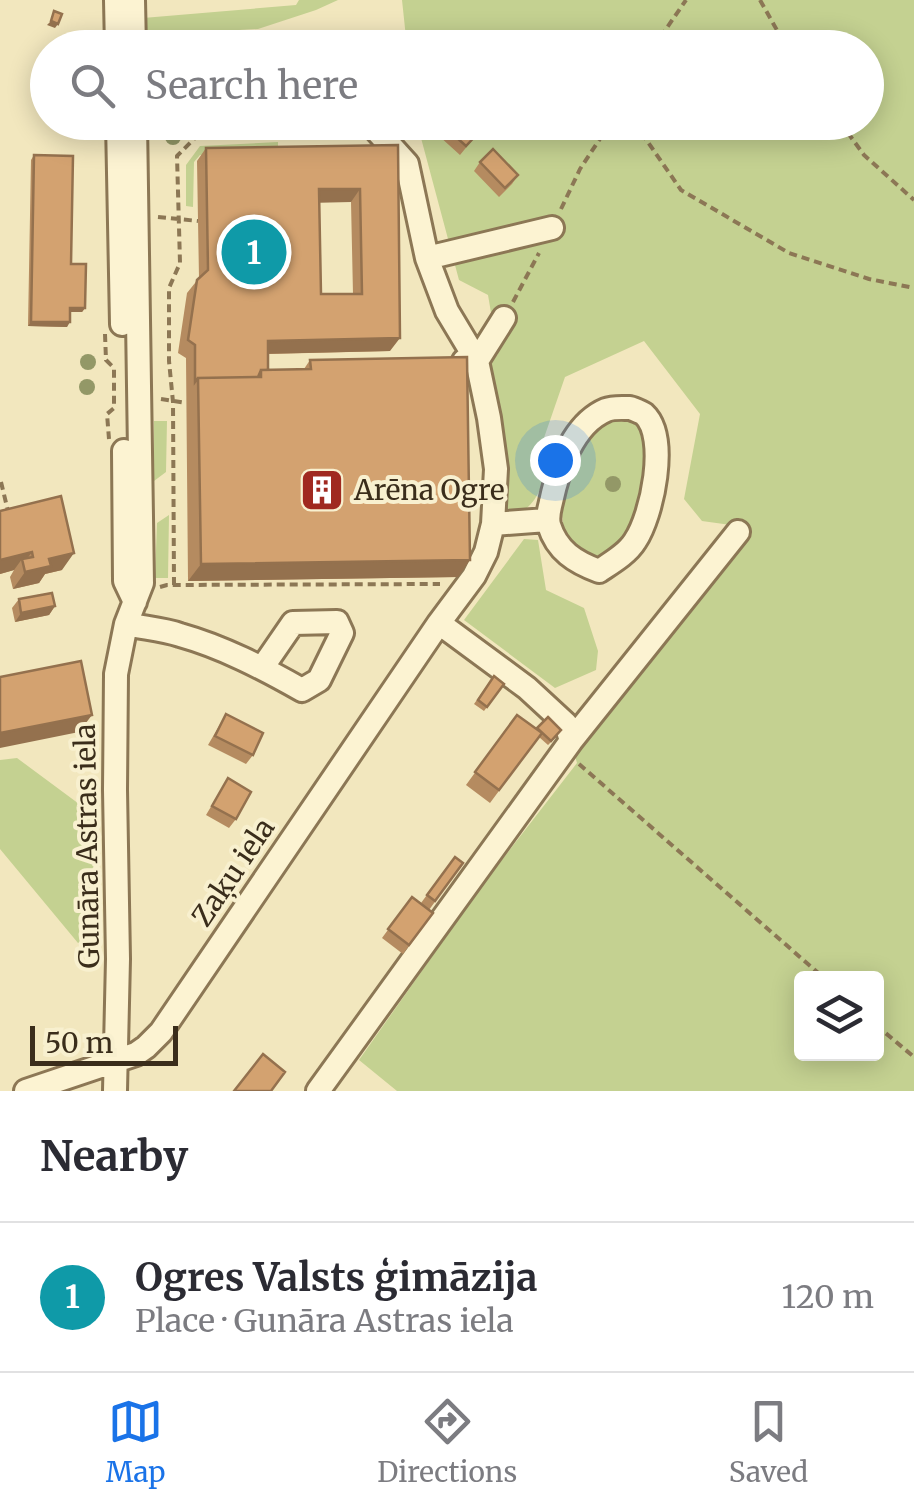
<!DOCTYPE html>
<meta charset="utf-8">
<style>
:root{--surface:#fff;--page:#f7f7f7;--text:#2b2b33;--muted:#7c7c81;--line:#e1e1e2;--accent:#1a73e8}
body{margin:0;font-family:Merriweather,serif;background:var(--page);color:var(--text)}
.controls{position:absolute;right:30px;bottom:30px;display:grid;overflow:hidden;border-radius:10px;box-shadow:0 5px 25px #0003}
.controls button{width:90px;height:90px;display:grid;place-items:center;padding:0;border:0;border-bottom:2px solid var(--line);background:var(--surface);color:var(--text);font:50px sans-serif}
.scale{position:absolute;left:30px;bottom:25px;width:148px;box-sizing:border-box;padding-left:10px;border:5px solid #3a2d1b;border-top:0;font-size:28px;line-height:35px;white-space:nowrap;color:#3a2d1b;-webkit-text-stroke:8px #f8f0cf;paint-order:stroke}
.you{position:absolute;left:555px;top:460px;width:35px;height:35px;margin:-25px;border:8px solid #fff;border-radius:50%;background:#1a73e8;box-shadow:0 0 0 15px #1a73e833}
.badge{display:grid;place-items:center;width:65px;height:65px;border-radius:50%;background:var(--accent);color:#fff;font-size:32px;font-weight:700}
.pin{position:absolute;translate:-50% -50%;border:5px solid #fff;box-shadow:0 2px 10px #0006}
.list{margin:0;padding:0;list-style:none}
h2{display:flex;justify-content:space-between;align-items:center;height:130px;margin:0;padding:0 40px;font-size:42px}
h2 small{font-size:32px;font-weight:400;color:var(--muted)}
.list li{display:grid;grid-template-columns:65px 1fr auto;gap:30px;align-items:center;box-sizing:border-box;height:150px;padding:0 40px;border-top:2px solid var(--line)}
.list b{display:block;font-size:38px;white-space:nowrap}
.list p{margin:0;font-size:32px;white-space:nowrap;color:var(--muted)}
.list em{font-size:32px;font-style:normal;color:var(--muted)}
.icon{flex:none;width:55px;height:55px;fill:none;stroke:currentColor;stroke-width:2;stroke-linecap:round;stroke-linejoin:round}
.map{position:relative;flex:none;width:914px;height:1091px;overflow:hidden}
.search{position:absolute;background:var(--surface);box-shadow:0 5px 25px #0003;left:30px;right:30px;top:30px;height:110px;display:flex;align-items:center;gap:25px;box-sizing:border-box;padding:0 35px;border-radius:55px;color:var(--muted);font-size:38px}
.sheet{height:280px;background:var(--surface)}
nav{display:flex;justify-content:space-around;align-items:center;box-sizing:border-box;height:140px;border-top:2px solid var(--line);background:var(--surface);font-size:28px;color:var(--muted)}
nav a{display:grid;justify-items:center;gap:5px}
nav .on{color:var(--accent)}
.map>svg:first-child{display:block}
.green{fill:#c4d191;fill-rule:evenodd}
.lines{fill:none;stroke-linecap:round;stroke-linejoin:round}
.minor-casing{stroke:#8c7755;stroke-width:28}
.path{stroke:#8c7755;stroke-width:4;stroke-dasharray:8 5;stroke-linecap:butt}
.minor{stroke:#fcf3d2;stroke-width:22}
.tree{fill:#939867}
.wall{fill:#b58b60;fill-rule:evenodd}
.shaded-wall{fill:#94714e}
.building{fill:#d3a270;stroke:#94714e;stroke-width:2.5;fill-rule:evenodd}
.labels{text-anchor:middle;stroke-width:8;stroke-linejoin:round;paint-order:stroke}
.poi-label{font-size:28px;fill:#3a2d1b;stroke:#f8f0cf;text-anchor:start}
.street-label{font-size:28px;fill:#3a2d1b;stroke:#f8f0cf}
</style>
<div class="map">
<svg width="914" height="1091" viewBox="0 0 914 1091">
<rect width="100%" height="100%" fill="#f2e7be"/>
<path class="green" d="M299,0h39l-22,10 -58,19 -103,6 -14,-1 2,-16 153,-13z
M402,0h512v1091h-517l-38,-31 125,-177 93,-120 -11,-39 172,-198 -36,-5 -18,-22 16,-85 -56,-73 -79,36 -29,84 13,4c-6,20 -18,57 -44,45l-17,-143 10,-13 -10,-59 -29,-15 -42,-157 449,-1v-74l-459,-1zM802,978h74v76h-74z
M278,142v14l-78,-1 -6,7 -1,45 -7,-1v-41l14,-19z
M626,416l15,9c1,7 5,15 5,23 3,29 -13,101 -46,108 -42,8 -41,-50 -35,-77 2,-7 7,-14 11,-21 7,-14 18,-34 34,-41 5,-2 11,-1 16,-1z
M154,421h13l-1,51 -12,9z
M169,515l-1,63h-13l2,-55z
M524,539l14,1 8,50 38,18 14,43 -2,19 -41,18 -91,-68z
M17,758l81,60v114l-20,11 -78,-94v-89z"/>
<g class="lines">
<g class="minor-casing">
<path id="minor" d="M116,0l1,48
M133,0l1,48
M118,122l4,202
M427,258l125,-30
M464,361h13l27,-43
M630,408c1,0 13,5 14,6 25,23 8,102 -9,127 -8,13 -24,22 -36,30 -24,-9 -42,-20 -50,-46 -2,-8 0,-15 2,-23 7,-33 22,-78 55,-92 7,-3 16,-2 24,-2z
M124,451l1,130 10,21
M493,524l54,-4
M439,623l88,65 39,36 5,17
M126,624c18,4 37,5 54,11 43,12 83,33 122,55l17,-10 23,-47 -5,-11 -44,1 -31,45
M26,1091l110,-37 10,-7 15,-15 278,-409 35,-47 12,-24 7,-28 3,-55 -7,-51 -12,-57 -30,-50 -20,-53 -20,-94 -38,-42
M115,1091l3,-132 -3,-169 1,-116 10,-50 16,-41 -7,-461
M318,1091l253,-350 167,-209"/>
</g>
<path class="path" d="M760,0l27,48
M653,48l33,-48
M193,122l3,15 140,-5 15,2
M634,122l47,68 108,63 80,26 45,9
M840,122l24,33 50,45
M561,209l19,-40 31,-47
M158,217l40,4
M513,302l26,-49
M105,334l1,26 8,8v40l-7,6 2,25
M161,399l25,4
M1,482l7,29
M174,585l-1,-183 -4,-41v-73l11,-25 -3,-107 19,-19
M160,587l7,-2 273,-1
M579,764l245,214
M876,1025l38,32"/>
<use href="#minor" class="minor"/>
</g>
<g class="tree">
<circle cx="173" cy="137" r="8"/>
<circle cx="88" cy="362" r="8"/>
<circle cx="87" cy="387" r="8"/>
<circle cx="613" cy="484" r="8"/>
</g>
<path class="wall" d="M445,127l33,6 -18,22 -21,-19z
M398,145l-8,206 -122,3v16l36,-1 6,-9 148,217 -270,4 -2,-223 -8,-5 9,-60 12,-15 -2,-117 9,-13zM319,202h32l2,92h-32z
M34,155l51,153 -3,4h-12l-3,15 -39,-1 3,-166z
M480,162l38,13 -6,9 -13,13 -25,-26z
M0,511l62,59 -17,4 -6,9 -26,6 -3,-12 4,-7 -14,4z
M19,599l36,7 -6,9 -34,7 -3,-14z
M494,676l10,8 -20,27 -10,-7z
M226,714l27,41 -7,9 -38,-19z
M517,715l19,14 12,-12 10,18 -10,10 -9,-8 -49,66 -24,-18z
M228,778l8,41 -7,9 -23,-13z
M455,857l8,6 -34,47 4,3 -30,41 -21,-16 30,-41 9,6z"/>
<path class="shaded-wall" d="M51,21l7,3 -3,4 -8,-3z
M319,189h41l-9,13 -42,1z
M70,308h15l-3,4h-15z
M31,322h39l-3,5 -39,-1z
M400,338l-10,13 -132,3 10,-13z
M32,552l-9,12 -1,-5 -8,11 -14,4v-14z
M74,553l-12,17 -17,4 -6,9 -26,6 12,-17 24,-13z
M470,560l-12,17 -270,4 13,-17z
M55,606l-6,9 -34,7 6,-9z
M92,715l-13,17 -79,16v-15z"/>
<path class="building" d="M54,11l8,3 -4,10 -7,-3z
M449,122h17l12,11 -12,13 -21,-19z
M398,145l2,193 -132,3v29h-7l-3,7 -60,1 -3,4v-37l-7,-5 9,-60 11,-10 -2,-122zM319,189h41l2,105h-41z
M493,149l25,26 -13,13 -25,-26z
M34,155l39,1 -2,108h15l-1,44h-15v14h-39z
M467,357l3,203 -269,4 -3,-186 63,-1v-7l50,-1 -1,-9z
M61,496l13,57 -25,6 2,7 -26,6 -3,-13 11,-2 -1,-5 -32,8v-49z
M52,593l3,13 -34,7 -2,-14z
M81,661l11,54 -92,18v-56z
M494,676l10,8 -17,23 -9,-7z
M226,714l37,19 -10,22 -38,-19z
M517,715l25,18 -43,57 -24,-18z
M548,717l13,13 -10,11 -14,-13z
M228,778l23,14 -15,27 -24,-13z
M455,857l8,6 -28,38 -8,-6z
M412,897l21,16 -24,32 -21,-16z
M263,1054l22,18 -14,19h-37z"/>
<defs>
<g id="building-square" transform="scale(2.25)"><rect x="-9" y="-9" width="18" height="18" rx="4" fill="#a02920" stroke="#f8f0cf"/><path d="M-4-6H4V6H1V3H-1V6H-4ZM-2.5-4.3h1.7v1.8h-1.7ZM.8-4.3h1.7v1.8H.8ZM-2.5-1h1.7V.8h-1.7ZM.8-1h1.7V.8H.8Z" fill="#fff"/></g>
</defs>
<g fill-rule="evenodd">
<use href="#building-square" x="322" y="490"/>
</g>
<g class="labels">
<g class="poi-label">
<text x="354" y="500">Arēna Ogre</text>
</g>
<g class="street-label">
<text transform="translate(87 846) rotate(-91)" y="10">Gunāra Astras iela</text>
<text transform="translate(233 872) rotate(-56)" y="10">Zaķu iela</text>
</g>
</g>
</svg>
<div class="controls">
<button><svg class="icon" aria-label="layers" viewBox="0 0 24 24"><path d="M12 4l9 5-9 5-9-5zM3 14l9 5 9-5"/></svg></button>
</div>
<div class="scale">50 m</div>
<div class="you"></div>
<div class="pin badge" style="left:254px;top:252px;background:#0f9aa8">1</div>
<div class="search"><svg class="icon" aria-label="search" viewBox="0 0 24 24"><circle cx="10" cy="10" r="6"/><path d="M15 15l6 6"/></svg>Search here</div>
</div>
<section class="sheet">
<h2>Nearby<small></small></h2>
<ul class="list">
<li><span class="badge" style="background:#0f9aa8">1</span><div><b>Ogres Valsts ģimāzija</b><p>Place · Gunāra Astras iela</p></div><em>120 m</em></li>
</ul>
</section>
<nav>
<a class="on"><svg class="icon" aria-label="map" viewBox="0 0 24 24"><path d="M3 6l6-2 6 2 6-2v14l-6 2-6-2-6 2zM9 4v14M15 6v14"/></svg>Map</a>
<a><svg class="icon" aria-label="directions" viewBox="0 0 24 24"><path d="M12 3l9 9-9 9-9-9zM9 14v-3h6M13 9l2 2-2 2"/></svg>Directions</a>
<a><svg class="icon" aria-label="saved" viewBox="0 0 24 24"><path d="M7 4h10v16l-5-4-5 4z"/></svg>Saved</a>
</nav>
